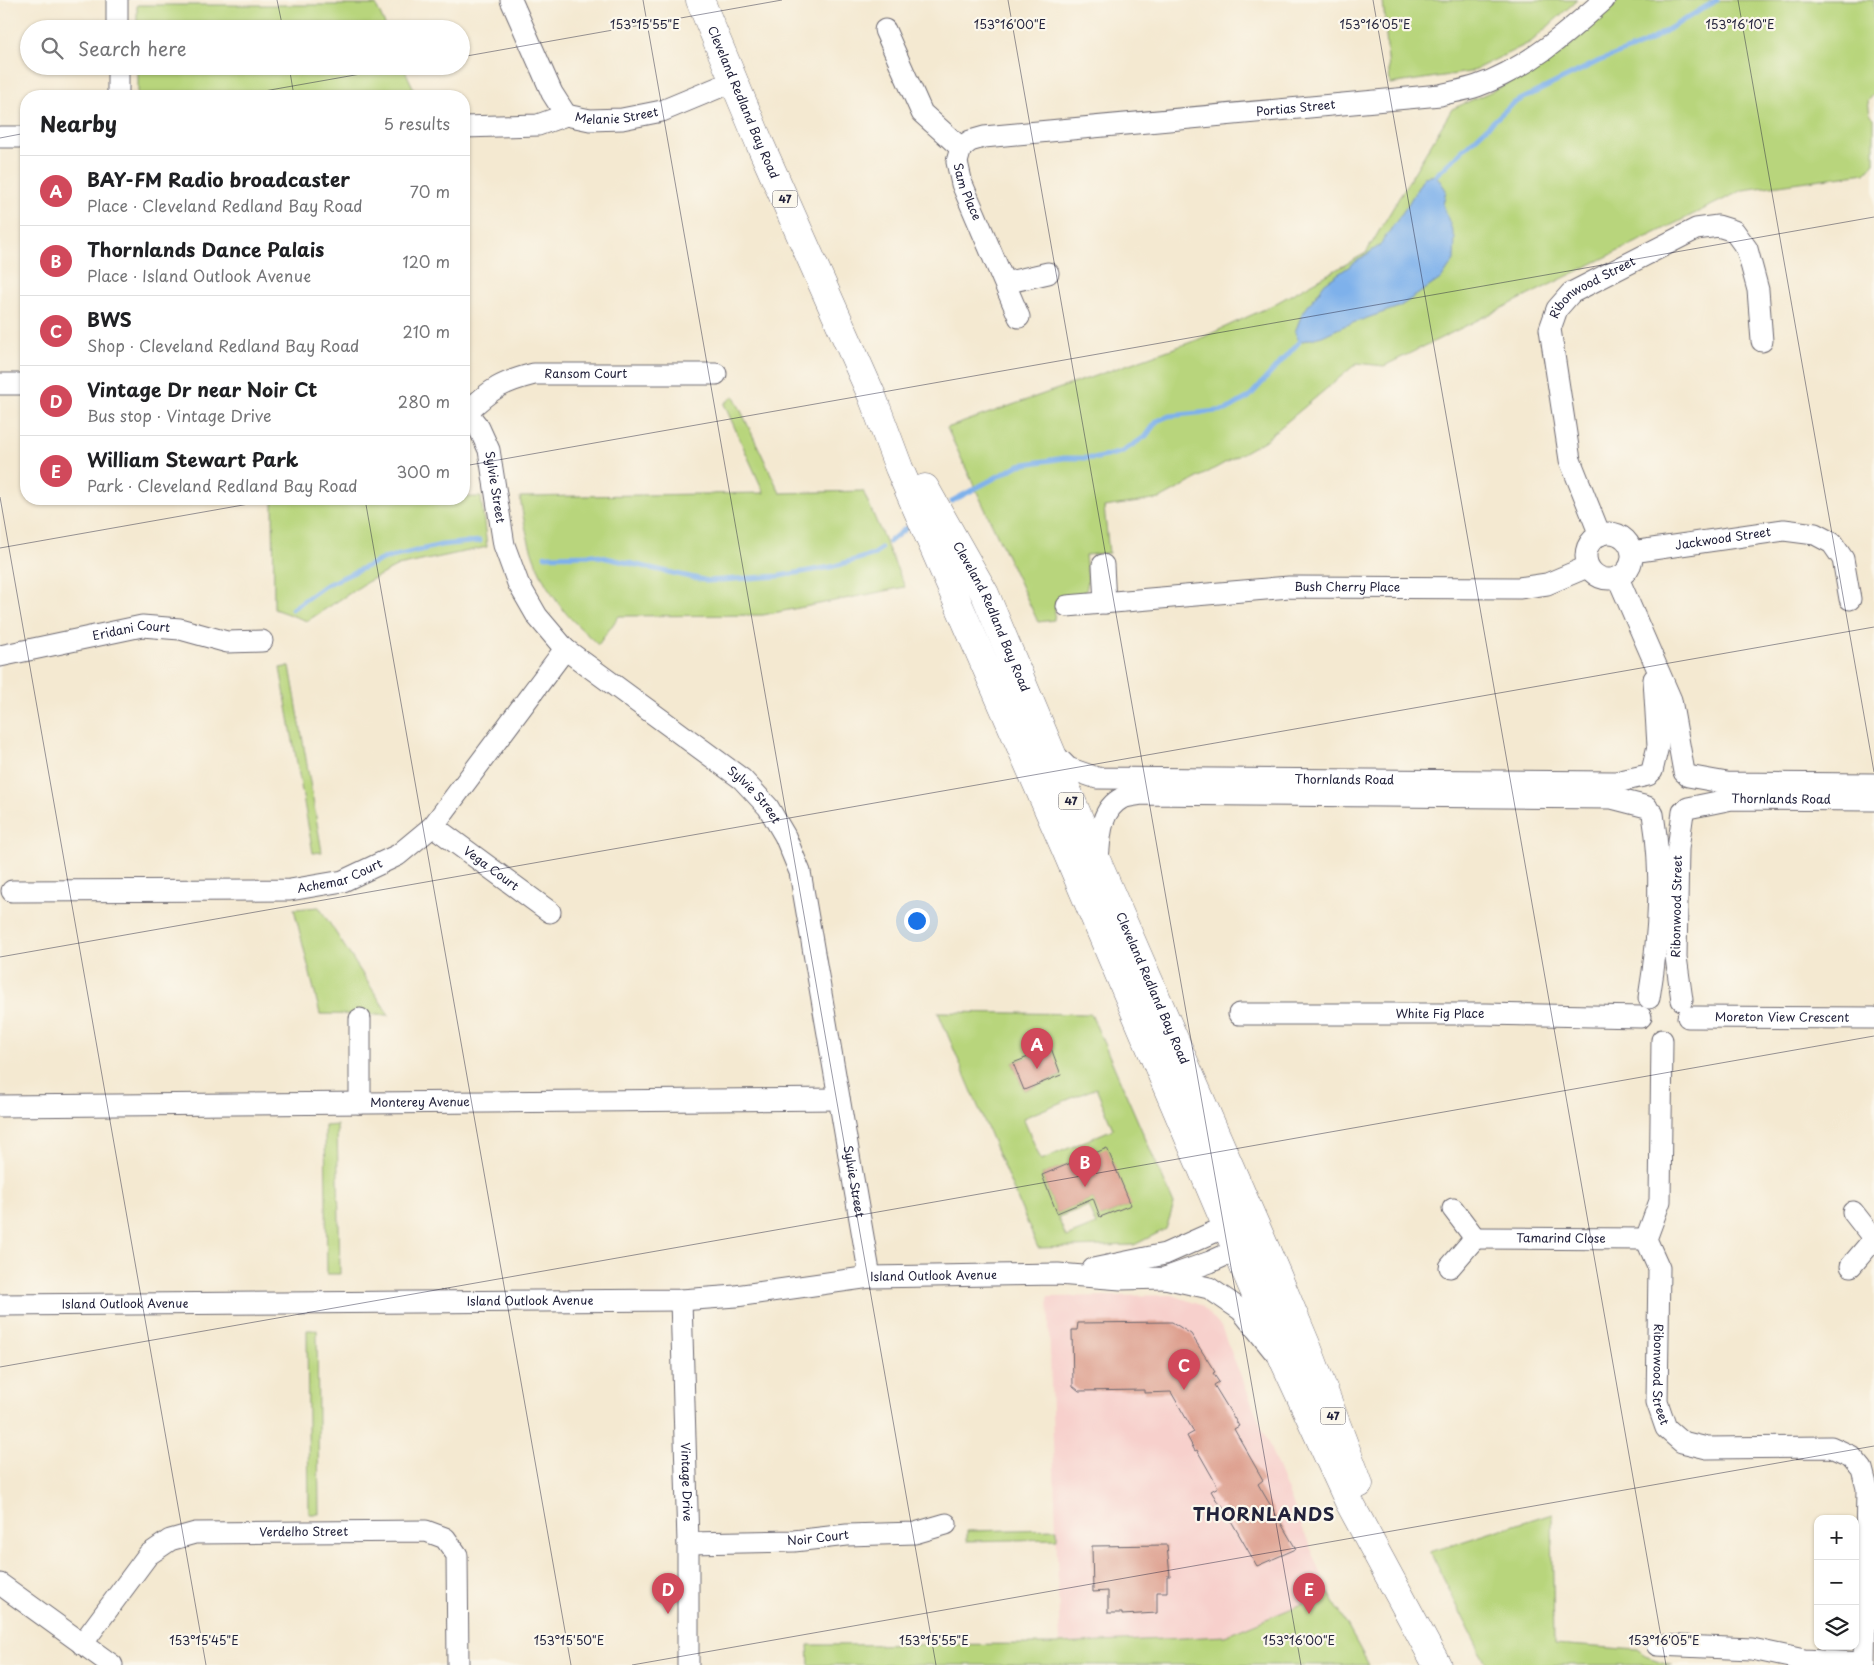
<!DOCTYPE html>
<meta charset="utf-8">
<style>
:root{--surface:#fff;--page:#f6f6f6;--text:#202124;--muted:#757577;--line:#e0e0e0;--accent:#d1495b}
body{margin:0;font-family:"Playpen Sans",sans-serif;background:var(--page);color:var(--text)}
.controls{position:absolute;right:15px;bottom:15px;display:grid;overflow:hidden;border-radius:10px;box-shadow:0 1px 4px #0004}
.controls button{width:45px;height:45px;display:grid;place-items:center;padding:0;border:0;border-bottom:1px solid var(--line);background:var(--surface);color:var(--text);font:25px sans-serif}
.you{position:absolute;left:916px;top:920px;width:18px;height:18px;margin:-12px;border:4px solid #fff;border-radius:50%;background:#1a73e8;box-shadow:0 0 0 8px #1a73e833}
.badge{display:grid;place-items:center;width:32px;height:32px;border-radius:50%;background:var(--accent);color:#fff;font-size:16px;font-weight:700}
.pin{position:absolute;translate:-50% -41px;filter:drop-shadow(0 1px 2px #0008)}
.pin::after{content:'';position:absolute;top:26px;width:18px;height:15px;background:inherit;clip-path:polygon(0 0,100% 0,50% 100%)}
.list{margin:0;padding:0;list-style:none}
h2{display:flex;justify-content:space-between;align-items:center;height:65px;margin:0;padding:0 20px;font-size:21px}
h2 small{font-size:16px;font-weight:400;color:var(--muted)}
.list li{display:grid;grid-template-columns:32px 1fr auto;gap:15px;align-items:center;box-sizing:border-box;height:70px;padding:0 20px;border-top:1px solid var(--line)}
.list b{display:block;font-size:19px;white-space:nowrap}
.list p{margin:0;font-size:16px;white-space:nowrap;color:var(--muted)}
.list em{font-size:16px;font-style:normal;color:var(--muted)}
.icon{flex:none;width:28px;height:28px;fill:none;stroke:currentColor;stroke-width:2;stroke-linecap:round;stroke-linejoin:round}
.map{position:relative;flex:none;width:1874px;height:1665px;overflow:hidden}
.search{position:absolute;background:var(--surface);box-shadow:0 1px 4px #0004;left:20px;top:20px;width:450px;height:55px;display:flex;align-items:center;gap:12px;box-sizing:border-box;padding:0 18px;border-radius:28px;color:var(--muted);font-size:19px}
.panel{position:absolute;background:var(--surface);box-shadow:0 1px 4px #0004;left:20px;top:90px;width:450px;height:415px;border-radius:20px}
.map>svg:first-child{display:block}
.built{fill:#f7d0cc}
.green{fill:#b8d57b;stroke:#6d7c5b;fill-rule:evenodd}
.water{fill:#7eb1eb;stroke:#506a93}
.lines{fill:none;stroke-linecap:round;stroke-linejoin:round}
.stream{stroke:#7eb1eb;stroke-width:5}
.building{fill:#dd9e8d}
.minor-casing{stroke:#6c6870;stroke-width:23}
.highway-casing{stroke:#6c6870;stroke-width:29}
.minor{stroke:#fff;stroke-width:21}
.highway{stroke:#fff;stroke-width:28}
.ticks{fill:none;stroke:#22223b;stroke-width:1;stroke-opacity:0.45}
.labels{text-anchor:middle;stroke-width:4.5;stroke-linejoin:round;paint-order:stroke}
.shield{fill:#fbf7ec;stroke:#636270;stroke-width:1}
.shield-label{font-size:11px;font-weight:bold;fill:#22223b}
.street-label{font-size:12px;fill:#22223b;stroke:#fbf7ec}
.district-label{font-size:18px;font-weight:bold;letter-spacing:1px;fill:#22223b;stroke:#fbf7ec}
.ticks-label{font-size:12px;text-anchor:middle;fill:#22223b;stroke:#fbf7ec;stroke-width:4.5;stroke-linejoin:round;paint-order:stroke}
</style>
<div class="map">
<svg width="1874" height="1665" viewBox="0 0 1874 1665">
<rect width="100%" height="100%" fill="#fbf7ec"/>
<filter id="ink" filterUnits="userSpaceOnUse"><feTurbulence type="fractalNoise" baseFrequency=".02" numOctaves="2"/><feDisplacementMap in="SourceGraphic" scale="10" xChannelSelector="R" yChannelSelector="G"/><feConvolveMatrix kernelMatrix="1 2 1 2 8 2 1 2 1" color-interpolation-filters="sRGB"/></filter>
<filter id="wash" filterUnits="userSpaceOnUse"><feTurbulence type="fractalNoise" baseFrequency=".0096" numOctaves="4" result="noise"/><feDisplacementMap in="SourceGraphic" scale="20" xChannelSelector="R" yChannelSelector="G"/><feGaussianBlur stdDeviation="1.12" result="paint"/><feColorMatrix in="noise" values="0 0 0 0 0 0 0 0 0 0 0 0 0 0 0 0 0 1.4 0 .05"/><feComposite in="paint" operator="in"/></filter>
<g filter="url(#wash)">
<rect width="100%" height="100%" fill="#f4e9d1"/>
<path class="built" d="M1172,1295l29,10 20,22 108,266 -104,43 -165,8 -12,-347z"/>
<path class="green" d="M1383,0h194l-46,42 -61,30 -80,12z
M1620,0h254v94l-6,7 2,13 4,4v45l-9,10 -122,17 -359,176 -27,-3 -93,78 -104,58 -56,8 5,46 -24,2c1,13 9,40 -9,44 -6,1 -14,1 -20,1l-2,20 -16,2 -91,-194 250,-88 72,-33 97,-54 86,-144 51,-23 61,-35z
M137,5h239l11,24h-250z
M138,66h265l14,30h-279z
M734,396l46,97 83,-2 42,96 -142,28 -144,1 -21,29c-14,-14 -31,-28 -42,-45 -23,-33 -30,-64 -36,-103l244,-4 -40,-89z
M481,497l6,50 -89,19 -31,16 -60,39 -33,-12 -1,-110z
M290,666l32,186 -9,1 -33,-185z
M319,907l70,108 -69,-1 -26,-105z
M938,1012l153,2 83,190 -8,25 -32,16 -96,3zM1050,1048l11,28 -37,14 -11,-27zM1096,1088l17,41 -72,31 -18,-42zM1107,1149l23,56 -29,12 -8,-19 -36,15 -15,-38zM1088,1206l8,19 -30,12 -8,-20z
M337,1125l3,149h-13l-2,-148z
M307,1330h10l2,184h-10z
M1552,1513l2,131 84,6 8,6 26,9h-185l-57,-113z
M1057,1529v10l-90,2v-10z
M1329,1593l40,72h-560l-1,-20 252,-1 165,-8z"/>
<path class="water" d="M1436,175l10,15 -3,15 12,33 -1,22 -12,18 -43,29 -55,19 -22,10 -23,6 -4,-10 7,-18 23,-31 54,-37 28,-40 17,-29z"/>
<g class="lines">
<path class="stream" d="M1436,175l76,-71 87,-43 45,-17 73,-44
M952,501l67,-36 45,-7h34l24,-6 24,-16 11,-15 12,-5 57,-6 23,-13 50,-55
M889,542l17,-14
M545,556l48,-1 115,26 71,-5 52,-9 44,-13 6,-6
M292,609l32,-23 59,-27 58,-14 39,-4"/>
</g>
<g id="blocks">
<path class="building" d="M1051,1048l10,27 -37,15 -11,-27z
M1107,1148l24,57 -31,12 -7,-19 -36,15 -15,-38z
M1172,1322l19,12 24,38 -2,1 6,9 -5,3 25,41 -5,3 29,51 -5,4 38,65 -39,17 -35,-61 -2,1 -9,-15 7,-4 -21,-37 -2,1 -8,-15 7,-4 -23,-40 -27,1v-3l-65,1 -6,-5 -1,-56h5l1,-7z
M1167,1545l3,31h-3v16h-10v21l-35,2v-2h-14v-22l-15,1 -1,-46z"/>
</g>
</g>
<g filter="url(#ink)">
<use href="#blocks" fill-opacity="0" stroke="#6c6870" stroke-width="1"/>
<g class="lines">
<g class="minor-casing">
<g id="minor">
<path d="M117,0v29"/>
<path d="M511,0l41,93 14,22"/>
<path d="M885,30l37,83 39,35"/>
<path d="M118,66v30"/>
<path id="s1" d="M464,127l74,-2 28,-10 24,5 32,-1 40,-8 72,-30"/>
<path d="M0,137h26"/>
<path id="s2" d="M961,148l9,-7 14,-4 456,-42c12,-3 25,-5 37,-9 49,-17 89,-52 127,-86"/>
<path id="s3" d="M961,148l-4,14 5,22 57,133"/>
<path d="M1005,283l43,-10"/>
<path d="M0,384h26"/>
<path id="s4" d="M464,409l15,19 10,22 15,95 14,38 19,33 28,33 177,130 26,28 17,29 15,36 70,405"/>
<path id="s5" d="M467,412c24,-23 35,-30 67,-38h182"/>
<circle cx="1609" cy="556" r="23"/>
<path id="s6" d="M1600,535l-30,-75 -20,-131 7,-20 14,-16 125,-64 22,-3 16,5 13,18 11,41 4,51"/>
<path id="s7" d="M1632,552l152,-22 31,4 17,9 11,16 7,40"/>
<path d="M1103,565l2,38"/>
<path d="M1618,578l53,122 13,72"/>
<path id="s8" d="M1067,606l222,-19 230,1 28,-4 40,-17"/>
<path id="s9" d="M0,656l142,-30 38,3 47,13 35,-1"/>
<path id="s10" d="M1051,751l17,17 29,10 519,4 32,-7"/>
<path d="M1652,771l6,-25 -4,-67"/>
<path d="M1688,776l39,7 147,1"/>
<path id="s11" d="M1688,808l44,-9 142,1"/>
<path id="s12" d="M433,826l117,86"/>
<path d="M1098,861c2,-22 1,-51 24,-63 6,-2 14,-3 20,-4l470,4 35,9"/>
<path id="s13" d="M12,891l278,-1 53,-9 55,-26 35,-29 132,-177"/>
<path d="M1649,998c10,-60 14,-124 4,-184"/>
<path id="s14" d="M1682,1000l-6,-43 2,-108 5,-37"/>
<path id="s15" d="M1239,1014h247l155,3"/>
<path id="s16" d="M1688,1017l186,1"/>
<path d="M360,1019v84"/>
<path id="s17" d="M1662,1040l-2,161 -14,38 13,29 -2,134 9,26 16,14 25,6 124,-1 20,9 11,13 5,19 -3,177"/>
<path id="s18" d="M0,1106l839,-7"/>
<path id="s19" d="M1475,1238l171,1"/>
<path d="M1851,1266l23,-27 -21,-27"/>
<path d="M1450,1267l25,-29 -22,-29"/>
<path d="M1093,1269l72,-15 76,-34"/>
<path d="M1165,1278l44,10 32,22 32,40"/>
<path id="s20" d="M681,1300l7,243v122"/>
<path id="s21" d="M0,1305l681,-5 55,-4 134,-19 188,-3 63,5 44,-1 45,-16 40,-18"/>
<path id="s22" d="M688,1543l106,-2 53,-6 68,-2 31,-9"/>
<path d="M0,1584l112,81"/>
<path id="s23" d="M82,1644l66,-89 22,-15 25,-7 231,-2 19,7 12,17 1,110"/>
<path d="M1657,1645l95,4 52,11 59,3"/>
</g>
</g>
<g class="highway-casing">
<g id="highway">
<path id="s24" d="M700,0l60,144 112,252 27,72 166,380 220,515 63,137 89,165"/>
<path id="s25" d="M925,488l60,106 113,270 179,411 31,74 51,135"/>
</g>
</g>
<use href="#minor" class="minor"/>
<use href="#highway" class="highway"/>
</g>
</g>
<path class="ticks" d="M277,0l6,29M643,0l293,1665M1008,0l293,1665M1373,0l293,1665M1738,0l136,772M461,57l321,-57M289,66l5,30M236,96l170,-30M0,138l26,-5M464,466l1410,-249M0,497l206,1168M365,499l206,1166M0,548l277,-49M0,957l1874,-330M0,1367l1874,-331M632,1665l1242,-219"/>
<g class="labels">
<g class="shield">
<rect x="772.5" y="190.5" width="25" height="17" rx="4"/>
<rect x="1058.5" y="792.5" width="25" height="17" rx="4"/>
<rect x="1320.5" y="1407.5" width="25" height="17" rx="4"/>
</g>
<g class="shield-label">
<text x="785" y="203">47</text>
<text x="1071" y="805">47</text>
<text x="1333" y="1420">47</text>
</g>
<g class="street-label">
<text dy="4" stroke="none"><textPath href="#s24" startOffset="111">Cleveland Redland Bay Road</textPath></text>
<text dy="4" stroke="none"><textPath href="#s2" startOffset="339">Portias Street</textPath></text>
<text dy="4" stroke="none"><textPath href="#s1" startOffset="155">Melanie Street</textPath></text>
<text dy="4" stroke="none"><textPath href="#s3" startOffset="46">Sam Place</textPath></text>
<text dy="4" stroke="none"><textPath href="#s6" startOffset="276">Ribonwood Street</textPath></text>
<text dy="4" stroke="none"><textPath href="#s5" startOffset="130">Ransom Court</textPath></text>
<text dy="4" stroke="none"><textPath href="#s4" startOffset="86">Sylvie Street</textPath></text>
<text dy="4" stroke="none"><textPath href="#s7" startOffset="92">Jackwood Street</textPath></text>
<text dy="4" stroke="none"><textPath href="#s8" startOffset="281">Bush Cherry Place</textPath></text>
<text dy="4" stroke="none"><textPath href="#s25" startOffset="145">Cleveland Redland Bay Road</textPath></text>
<text dy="4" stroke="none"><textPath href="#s9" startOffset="134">Eridani Court</textPath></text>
<text dy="4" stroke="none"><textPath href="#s10" startOffset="302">Thornlands Road</textPath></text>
<text dy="4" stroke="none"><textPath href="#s4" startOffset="506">Sylvie Street</textPath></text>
<text dy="4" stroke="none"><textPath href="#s11" startOffset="94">Thornlands Road</textPath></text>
<text dy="4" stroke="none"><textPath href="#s12" startOffset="72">Vega Court</textPath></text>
<text dy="4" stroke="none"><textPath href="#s13" startOffset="330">Achemar Court</textPath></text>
<text dy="4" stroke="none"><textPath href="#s14" startOffset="94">Ribonwood Street</textPath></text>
<text dy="4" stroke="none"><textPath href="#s25" startOffset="550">Cleveland Redland Bay Road</textPath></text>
<text dy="4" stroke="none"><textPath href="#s15" startOffset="201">White Fig Place</textPath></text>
<text dy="4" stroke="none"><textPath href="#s16" startOffset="94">Moreton View Crescent</textPath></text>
<text dy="4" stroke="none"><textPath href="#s18" startOffset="420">Monterey Avenue</textPath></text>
<text dy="4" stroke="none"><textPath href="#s4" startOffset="911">Sylvie Street</textPath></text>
<text dy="4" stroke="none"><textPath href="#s19" startOffset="86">Tamarind Close</textPath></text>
<text dy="4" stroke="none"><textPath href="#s21" startOffset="935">Island Outlook Avenue</textPath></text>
<text dy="4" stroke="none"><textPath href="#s21" startOffset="530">Island Outlook Avenue</textPath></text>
<text dy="4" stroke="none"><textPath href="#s21" startOffset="125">Island Outlook Avenue</textPath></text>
<text dy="4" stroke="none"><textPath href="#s17" startOffset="340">Ribonwood Street</textPath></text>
<text dy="4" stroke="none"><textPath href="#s20" startOffset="182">Vintage Drive</textPath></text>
<text dy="4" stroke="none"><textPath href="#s23" startOffset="272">Verdelho Street</textPath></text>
<text dy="4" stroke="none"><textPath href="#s22" startOffset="130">Noir Court</textPath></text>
</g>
<g class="district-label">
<text x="1264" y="1521">THORNLANDS</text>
</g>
</g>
<g class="ticks-label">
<text x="645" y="29">153°15'55"E</text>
<text x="1010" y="29">153°16'00"E</text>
<text x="1375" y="29">153°16'05"E</text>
<text x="1740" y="29">153°16'10"E</text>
<text x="204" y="1645">153°15'45"E</text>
<text x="569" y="1645">153°15'50"E</text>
<text x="934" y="1645">153°15'55"E</text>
<text x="1299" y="1645">153°16'00"E</text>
<text x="1664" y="1645">153°16'05"E</text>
</g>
</svg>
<div class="controls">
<button>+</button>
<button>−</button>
<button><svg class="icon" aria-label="layers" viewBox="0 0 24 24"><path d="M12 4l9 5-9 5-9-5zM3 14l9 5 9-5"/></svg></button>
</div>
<div class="you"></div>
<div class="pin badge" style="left:1037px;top:1069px">A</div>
<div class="pin badge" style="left:1085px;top:1187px">B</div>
<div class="pin badge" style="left:1184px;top:1390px">C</div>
<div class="pin badge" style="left:668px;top:1614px">D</div>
<div class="pin badge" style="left:1309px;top:1614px">E</div>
<div class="search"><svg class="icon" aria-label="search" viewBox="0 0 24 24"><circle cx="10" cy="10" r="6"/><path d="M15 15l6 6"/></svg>Search here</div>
<section class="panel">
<h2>Nearby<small>5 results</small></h2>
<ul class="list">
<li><span class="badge">A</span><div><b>BAY-FM Radio broadcaster</b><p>Place · Cleveland Redland Bay Road</p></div><em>70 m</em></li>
<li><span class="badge">B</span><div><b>Thornlands Dance Palais</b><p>Place · Island Outlook Avenue</p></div><em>120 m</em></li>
<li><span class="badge">C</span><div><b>BWS</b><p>Shop · Cleveland Redland Bay Road</p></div><em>210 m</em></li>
<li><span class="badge">D</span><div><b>Vintage Dr near Noir Ct</b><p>Bus stop · Vintage Drive</p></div><em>280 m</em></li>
<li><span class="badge">E</span><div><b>William Stewart Park</b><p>Park · Cleveland Redland Bay Road</p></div><em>300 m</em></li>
</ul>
</section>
</div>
